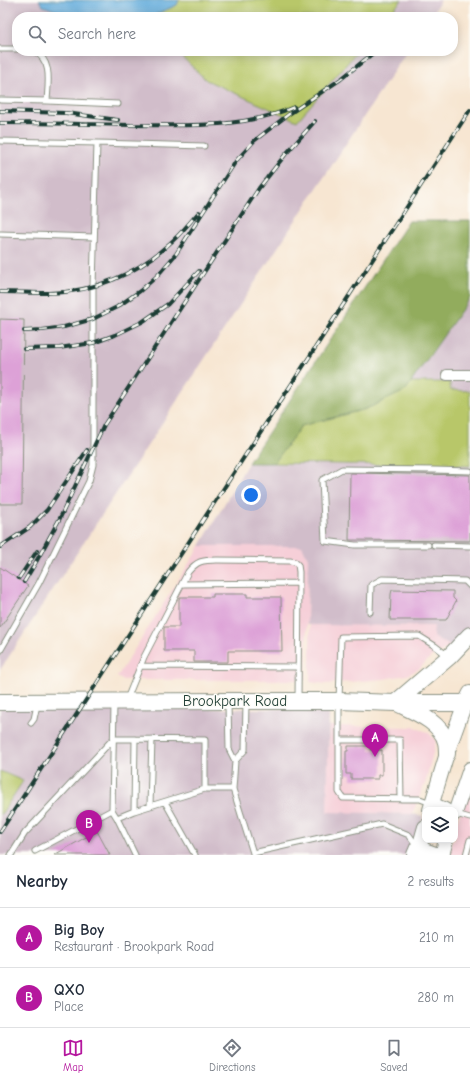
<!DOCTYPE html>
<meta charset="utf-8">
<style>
:root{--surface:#fff;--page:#f2f2f3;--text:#1f2937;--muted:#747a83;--line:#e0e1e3;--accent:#b5179e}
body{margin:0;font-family:"Comic Neue",sans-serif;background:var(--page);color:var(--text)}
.controls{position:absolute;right:12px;bottom:12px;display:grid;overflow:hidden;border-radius:8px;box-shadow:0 2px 10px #0003}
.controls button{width:36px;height:36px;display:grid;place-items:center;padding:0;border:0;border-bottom:1px solid var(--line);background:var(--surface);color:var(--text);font:20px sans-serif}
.you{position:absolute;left:251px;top:495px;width:14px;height:14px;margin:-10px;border:3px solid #fff;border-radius:50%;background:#1a73e8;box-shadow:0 0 0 6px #1a73e833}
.badge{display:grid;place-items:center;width:26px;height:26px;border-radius:50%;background:var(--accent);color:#fff;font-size:13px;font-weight:700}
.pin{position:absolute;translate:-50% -33px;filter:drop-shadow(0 1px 2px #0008)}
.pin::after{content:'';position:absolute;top:21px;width:14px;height:12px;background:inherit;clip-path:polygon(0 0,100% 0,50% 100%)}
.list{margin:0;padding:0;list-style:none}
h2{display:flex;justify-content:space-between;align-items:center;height:52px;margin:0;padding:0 16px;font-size:17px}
h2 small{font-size:13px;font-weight:400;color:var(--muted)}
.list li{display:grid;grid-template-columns:26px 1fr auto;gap:12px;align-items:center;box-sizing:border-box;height:60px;padding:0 16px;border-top:1px solid var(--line)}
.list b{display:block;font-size:15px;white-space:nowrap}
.list p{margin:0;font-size:13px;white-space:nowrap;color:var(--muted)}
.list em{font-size:13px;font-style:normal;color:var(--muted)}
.icon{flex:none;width:22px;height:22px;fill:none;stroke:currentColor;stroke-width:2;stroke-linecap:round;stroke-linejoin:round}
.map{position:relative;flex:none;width:470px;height:855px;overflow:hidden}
.search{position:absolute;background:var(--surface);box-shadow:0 2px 10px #0003;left:12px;right:12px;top:12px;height:44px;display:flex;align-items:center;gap:10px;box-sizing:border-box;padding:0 14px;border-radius:16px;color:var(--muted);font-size:15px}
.sheet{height:172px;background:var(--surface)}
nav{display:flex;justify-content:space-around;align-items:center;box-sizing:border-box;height:56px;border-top:1px solid var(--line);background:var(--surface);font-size:11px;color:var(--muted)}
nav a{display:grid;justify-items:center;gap:2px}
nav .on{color:var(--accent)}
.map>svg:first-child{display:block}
.built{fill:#f6cfd8}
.industrial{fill:#d1bdca}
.green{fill:#b8c769;stroke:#6c824e}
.forest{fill:#92ac5d;stroke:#587448}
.water{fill:#64acdb;stroke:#427488}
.building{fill:#dda1d7}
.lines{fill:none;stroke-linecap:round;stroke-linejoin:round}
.lane-casing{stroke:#8b9283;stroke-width:7}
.street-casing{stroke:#8b9283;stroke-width:12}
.secondary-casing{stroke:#8b9283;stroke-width:16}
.primary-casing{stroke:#8b9283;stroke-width:18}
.highway-casing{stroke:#8b9283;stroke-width:20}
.lane{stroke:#fff;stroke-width:5}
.street{stroke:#fff;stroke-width:10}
.secondary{stroke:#fff;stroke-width:14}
.primary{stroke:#fff;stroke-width:16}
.highway{stroke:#fff;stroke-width:18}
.rail-casing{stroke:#1f3d34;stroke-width:4}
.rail{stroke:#fdfcf7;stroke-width:2.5;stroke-dasharray:8;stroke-linecap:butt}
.labels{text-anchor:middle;stroke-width:3;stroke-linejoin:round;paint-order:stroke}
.street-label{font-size:15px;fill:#1f3d34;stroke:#fdfcf7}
</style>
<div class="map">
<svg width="470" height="855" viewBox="0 0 470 855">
<rect width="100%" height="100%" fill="#fdfcf7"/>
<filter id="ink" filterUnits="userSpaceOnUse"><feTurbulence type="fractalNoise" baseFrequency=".025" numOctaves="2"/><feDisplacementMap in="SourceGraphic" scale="8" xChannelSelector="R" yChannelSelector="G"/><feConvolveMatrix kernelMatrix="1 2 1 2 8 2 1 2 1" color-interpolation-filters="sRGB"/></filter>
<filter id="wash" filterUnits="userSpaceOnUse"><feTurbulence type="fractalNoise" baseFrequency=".012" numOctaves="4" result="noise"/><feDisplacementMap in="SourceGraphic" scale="16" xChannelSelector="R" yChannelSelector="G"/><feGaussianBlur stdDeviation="0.9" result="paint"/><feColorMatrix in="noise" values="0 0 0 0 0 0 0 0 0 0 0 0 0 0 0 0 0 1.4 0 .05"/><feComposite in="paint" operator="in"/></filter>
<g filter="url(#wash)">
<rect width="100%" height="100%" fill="#f7e6d2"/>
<path class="built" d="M200,546h102l6,12 -2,122h-184l-5,-3z
M310,624l124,2 18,20 -20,10 -13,13 -12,6 -23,4 -58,5 -16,-2z
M329,726l84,1 15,5 8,9 -10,40 -14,33 -86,-1z
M470,787v68h-22l4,-15h3v-10l2,-9z"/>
<path class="industrial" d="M0,0h441l-11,17h-413v34h390l-407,619z
M470,298v93l-20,-1v-8h-39z
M248,463l222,3v163l-18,17 -19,-9 1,-11 -127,-1 1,-67 -6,-12h-102z
M0,708l329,1 -2,103 85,2 11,2 -9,39h-414v-39l23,-35 -23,-10z"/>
<path class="green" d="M179,0h223l-15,17h-237l27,-12z
M176,51h182l-61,70 -91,-41z
M411,382h39v8l20,1v75l-196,-3 27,-37 65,-17 39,-18z
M0,771l23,10 -23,35z"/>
<path class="forest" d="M409,221h61v77l-65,93 -39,18 -65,17 -27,37h-26z"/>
<path class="water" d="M39,0h140l-2,5 -27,12h-72l-7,-1 -28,-10z"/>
<g id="blocks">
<path class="building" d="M0,319l24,1 -2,184h-22z
M350,473l120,2v66l-121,-1z
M0,567l28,19 -28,42z
M392,590l61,1v7l3,3 -10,19h-56l1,-26z
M213,594h34v3h34l1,54h-54v11h-34v-11h-30v-24h15v-28l1,-2h33z
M348,746h22v4h12v25h-4v4h-27v-5h-5v-23h2z
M97,831l13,24h-56z"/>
</g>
</g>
<g filter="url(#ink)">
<use href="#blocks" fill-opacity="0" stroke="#8b9283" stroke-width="1"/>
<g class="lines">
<g class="lane-casing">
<path id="lane" d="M0,49h17
M34,51c19,10 14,32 13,50
M0,100l47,1 71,3
M0,141l97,2 -4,143v179l-4,16 -50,102 -39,68
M97,143l107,3
M0,234l94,3
M428,545h-73l-30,-4 -3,-61 20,-11 91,1 37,1
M434,545l36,1
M182,584l117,-1
M370,612l1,-27 11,-6 83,2 5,5
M140,666l158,1
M127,699l17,-42 44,-85c9,-11 14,-12 29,-12l73,1 5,1 3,3 1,7 -1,128
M114,704l-2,106 5,8 17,-7 71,-22h28
M228,704l1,45 6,12 -2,28 20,64v2
M31,723l3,-4 3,-14
M339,740h61l1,59
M235,761l10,-11 1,-47
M165,802l30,53
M431,803l-11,-4 -77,-1 -4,-6v-91l2,-64 78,-1 16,10 13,10
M150,806l2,-67
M134,811l1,-72
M456,814l14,4
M117,818l18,37
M35,851l77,-41
M253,853l129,-29 27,11 8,11
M11,855l14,-22 88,-94h22l70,1v49
M466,855l4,-15"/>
</g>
<g class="street-casing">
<path id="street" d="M447,375h23"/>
</g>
<g class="secondary-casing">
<path id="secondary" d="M432,804l13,6
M430,810l18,-60 17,-47 5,-10
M455,813l15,-44
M419,848l19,7
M417,855l8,-28
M442,855l4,-15"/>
</g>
<g class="primary-casing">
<path id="primary" d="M0,702l228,-1h111l56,2h75
M395,703l54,-46 21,-22
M399,704c16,8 42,18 47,38 1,4 1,8 1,12"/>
</g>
<g class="highway-casing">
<path id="highway" d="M416,855l3,-7"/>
</g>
<use href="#lane" class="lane"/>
<use href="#street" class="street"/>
<use href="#secondary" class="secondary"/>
<use href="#primary" class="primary"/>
<use href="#highway" class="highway"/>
<g class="rail-casing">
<path id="rail" d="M0,111l66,2 52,7
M0,123c44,0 88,1 131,2 55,0 111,4 163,-18
M0,292c16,0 33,1 49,1 45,-1 88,-19 120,-49 11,-9 20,-21 30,-32
M24,331l18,-1 22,-3 29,-8 24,-12 23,-16 17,-15 19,-22 60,-93 18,-20 35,-27 52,-35 31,-25
M24,349l35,-1 34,-5 22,-8 27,-13 26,-18 31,-33
M0,547l30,-20 17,-17 40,-60
M19,578l18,-27
M24,582l12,-20 24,-44 44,-93 155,-237 26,-33 30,-34
M0,832l470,-722"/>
</g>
<use href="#rail" class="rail"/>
</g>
</g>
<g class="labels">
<g class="street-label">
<text x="235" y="706">Brookpark Road</text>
</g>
</g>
</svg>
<div class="controls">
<button><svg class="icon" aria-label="layers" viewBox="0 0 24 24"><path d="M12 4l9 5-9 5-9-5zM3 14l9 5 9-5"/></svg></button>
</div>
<div class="you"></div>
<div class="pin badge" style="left:375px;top:757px">A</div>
<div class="pin badge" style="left:89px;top:843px">B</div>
<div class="search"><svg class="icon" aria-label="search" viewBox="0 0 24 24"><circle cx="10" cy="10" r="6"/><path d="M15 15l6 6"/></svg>Search here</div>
</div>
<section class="sheet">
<h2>Nearby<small>2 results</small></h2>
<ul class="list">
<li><span class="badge">A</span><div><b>Big Boy</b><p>Restaurant · Brookpark Road</p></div><em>210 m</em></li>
<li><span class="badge">B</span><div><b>QXO</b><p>Place</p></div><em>280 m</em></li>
</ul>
</section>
<nav>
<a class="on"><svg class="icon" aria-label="map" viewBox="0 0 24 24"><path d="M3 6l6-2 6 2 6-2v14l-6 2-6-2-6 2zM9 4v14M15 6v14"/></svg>Map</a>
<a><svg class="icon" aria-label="directions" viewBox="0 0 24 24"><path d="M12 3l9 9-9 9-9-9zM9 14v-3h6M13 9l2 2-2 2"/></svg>Directions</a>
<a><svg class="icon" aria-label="saved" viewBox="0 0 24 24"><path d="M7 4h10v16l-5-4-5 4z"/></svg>Saved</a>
</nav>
